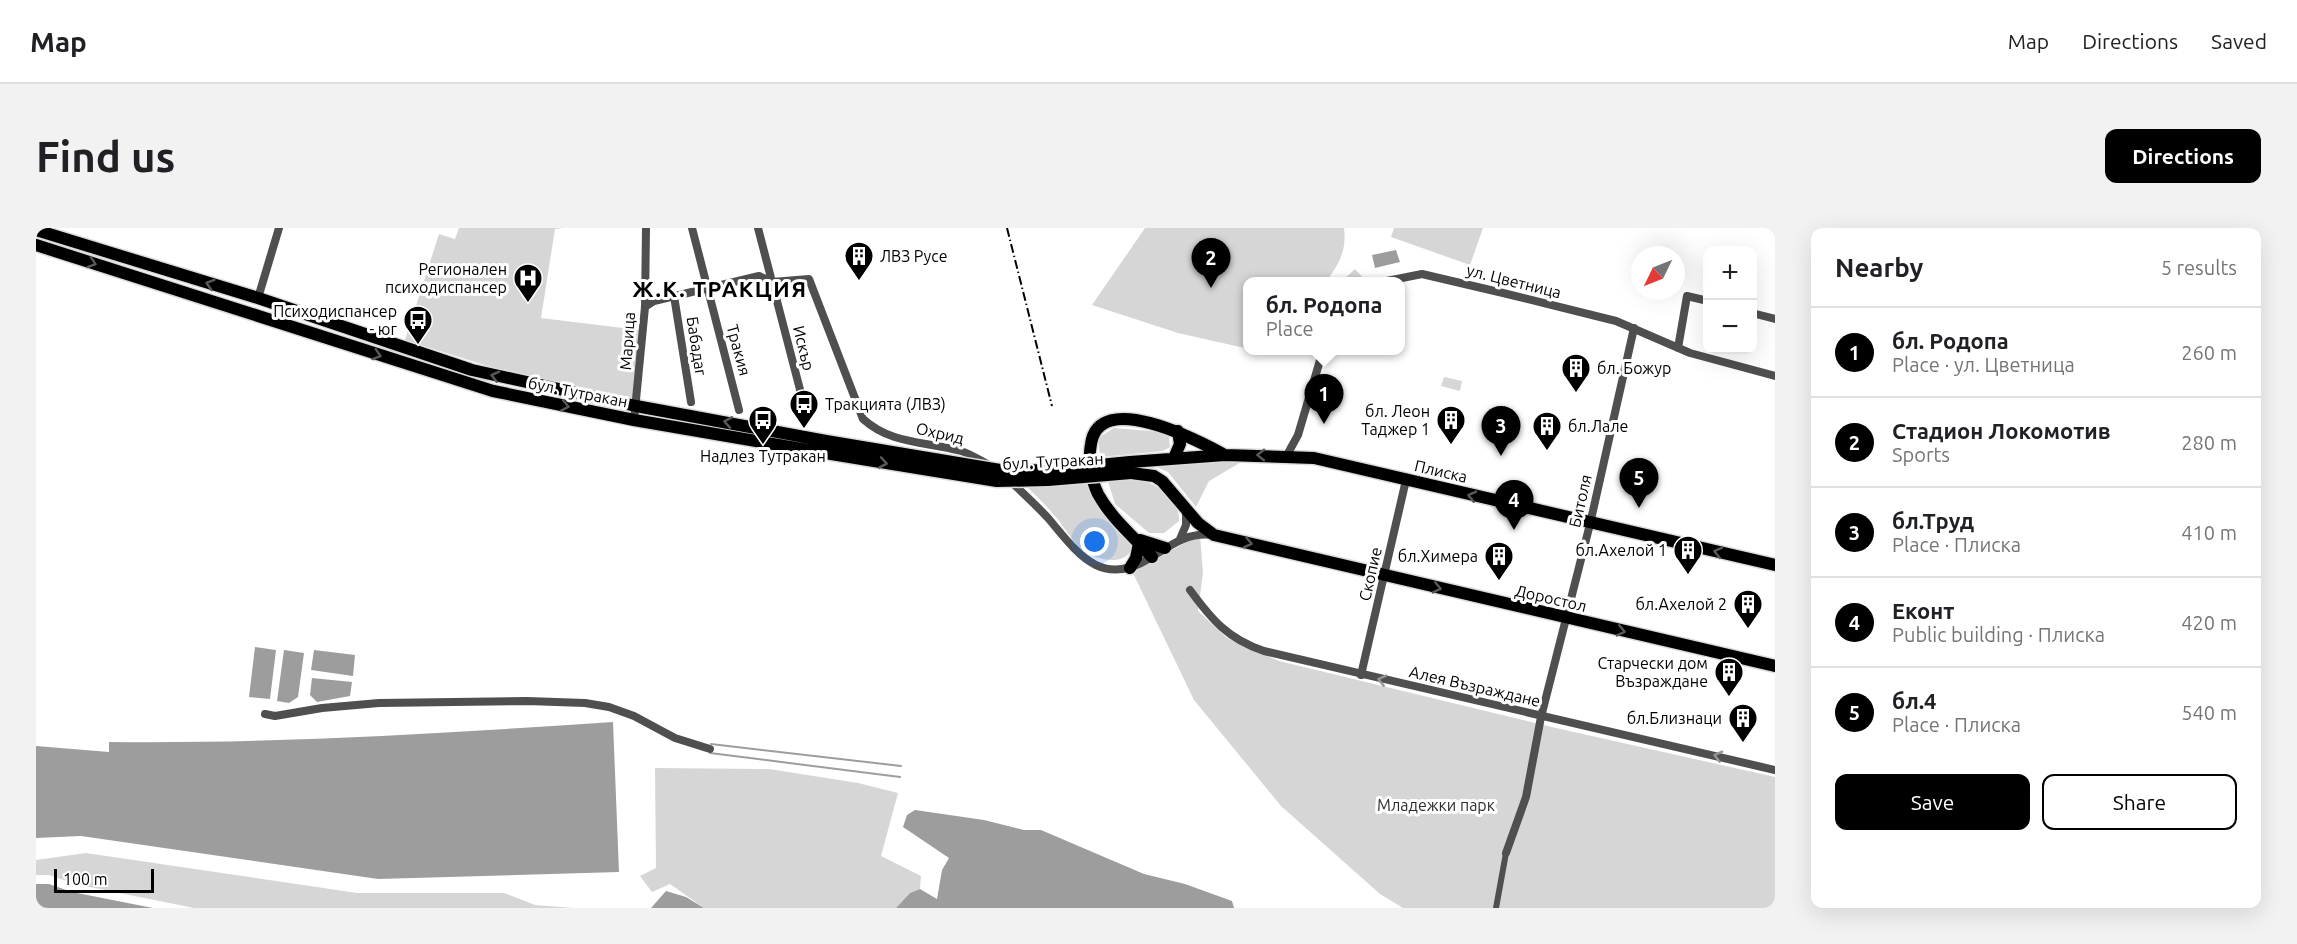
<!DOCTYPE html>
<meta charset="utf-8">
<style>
:root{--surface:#fff;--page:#f2f2f2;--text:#202124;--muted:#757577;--line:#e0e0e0;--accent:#000}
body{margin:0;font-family:Ubuntu,sans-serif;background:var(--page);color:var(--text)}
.controls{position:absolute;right:18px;top:18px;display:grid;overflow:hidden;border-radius:12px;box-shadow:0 6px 24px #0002}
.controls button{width:54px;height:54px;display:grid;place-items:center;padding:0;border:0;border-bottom:2px solid var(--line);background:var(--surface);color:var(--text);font:30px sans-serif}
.compass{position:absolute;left:1595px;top:18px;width:54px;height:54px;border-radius:50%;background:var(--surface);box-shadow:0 6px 24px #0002;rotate:227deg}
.scale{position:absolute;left:18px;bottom:15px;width:100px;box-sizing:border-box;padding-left:6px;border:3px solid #000;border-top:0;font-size:16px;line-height:21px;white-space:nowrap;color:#000;-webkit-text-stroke:4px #fff;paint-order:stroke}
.you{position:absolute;left:1059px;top:314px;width:21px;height:21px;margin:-15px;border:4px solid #fff;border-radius:50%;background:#1a73e8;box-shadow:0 0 0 9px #1a73e833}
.badge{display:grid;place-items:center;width:39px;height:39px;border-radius:50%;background:var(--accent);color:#fff;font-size:20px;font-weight:700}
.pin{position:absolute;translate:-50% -50px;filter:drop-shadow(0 2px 3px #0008)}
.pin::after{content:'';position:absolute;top:32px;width:21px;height:18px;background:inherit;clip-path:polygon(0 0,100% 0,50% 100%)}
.popup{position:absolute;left:1207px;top:49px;width:162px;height:78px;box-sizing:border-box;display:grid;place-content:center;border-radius:12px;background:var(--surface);filter:drop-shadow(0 2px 4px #0005);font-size:20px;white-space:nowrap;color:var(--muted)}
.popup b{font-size:22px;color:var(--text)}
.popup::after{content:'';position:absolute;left:50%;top:100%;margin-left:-12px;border:12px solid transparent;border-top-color:var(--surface)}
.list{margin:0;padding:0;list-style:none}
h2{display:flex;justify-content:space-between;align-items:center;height:78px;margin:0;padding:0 24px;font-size:26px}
h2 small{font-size:20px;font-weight:400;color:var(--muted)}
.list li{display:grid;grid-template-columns:39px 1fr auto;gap:18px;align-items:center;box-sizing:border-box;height:90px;padding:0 24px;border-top:2px solid var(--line)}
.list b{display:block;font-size:22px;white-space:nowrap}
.list p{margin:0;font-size:20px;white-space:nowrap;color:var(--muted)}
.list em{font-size:20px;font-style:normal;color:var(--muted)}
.actions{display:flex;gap:12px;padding:18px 24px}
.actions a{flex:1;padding:14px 0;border:2px solid var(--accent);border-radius:12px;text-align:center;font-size:21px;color:var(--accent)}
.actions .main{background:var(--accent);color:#fff}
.map{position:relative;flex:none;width:1739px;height:680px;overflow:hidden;border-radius:12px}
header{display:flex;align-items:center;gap:36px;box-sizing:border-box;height:84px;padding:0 30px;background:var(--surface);border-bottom:2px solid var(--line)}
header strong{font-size:28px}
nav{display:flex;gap:33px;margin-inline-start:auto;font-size:21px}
.intro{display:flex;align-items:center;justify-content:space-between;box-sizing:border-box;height:144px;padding:0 36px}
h1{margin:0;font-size:42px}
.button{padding:15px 27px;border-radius:12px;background:var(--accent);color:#fff;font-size:21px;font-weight:700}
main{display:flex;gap:36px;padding:0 36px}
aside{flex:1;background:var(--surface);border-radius:12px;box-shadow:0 6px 24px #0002}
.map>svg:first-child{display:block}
.green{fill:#d6d6d6}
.water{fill:#9d9d9d}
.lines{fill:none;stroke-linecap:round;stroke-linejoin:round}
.stream{stroke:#9d9d9d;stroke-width:2}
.primary-casing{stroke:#dbdbdb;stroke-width:15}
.pedestrian{stroke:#4f4f4f;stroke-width:6}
.minor{stroke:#4f4f4f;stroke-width:8}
.primary{stroke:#000;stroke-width:12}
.rail{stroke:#000;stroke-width:2;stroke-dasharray:9 3 1.5 3;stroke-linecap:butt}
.primary-bridge-casing{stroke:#dbdbdb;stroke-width:15;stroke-linecap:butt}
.primary-bridge{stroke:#000;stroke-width:12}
.oneway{stroke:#595959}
.oneway2{stroke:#959595}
.labels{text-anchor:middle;stroke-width:6;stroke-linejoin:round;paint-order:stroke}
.poi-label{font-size:16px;fill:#000;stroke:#fff;text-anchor:end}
.street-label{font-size:16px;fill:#000;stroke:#fff}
.park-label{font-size:16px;fill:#2d2d2d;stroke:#fff}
.district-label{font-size:22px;font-weight:bold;letter-spacing:1.5px;fill:#000;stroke:#fff}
</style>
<header>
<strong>Map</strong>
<nav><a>Map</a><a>Directions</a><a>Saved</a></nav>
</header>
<div class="intro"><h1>Find us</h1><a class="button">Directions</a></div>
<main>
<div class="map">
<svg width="1739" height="680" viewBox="0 0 1739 680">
<rect width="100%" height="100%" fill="#fff"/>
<path class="green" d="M423,0h104l-8,1 -14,89 98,12 -6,69 -123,-26 -105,-33 34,-106 16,5z
M1109,0h199c3,22 -5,37 -18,53h-78l-1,67 -7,-1 -62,-14 -86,-28z
M1358,0h89l-13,37 -79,-28z
M1319,41l11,12h-24z
M1408,149l18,4 -2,10 -19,-5z
M1078,200l49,4 6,4 1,11 -7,4 -63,6 -2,-19z
M1176,230l31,3 -34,20 -13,26 -28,-35 -18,-8z
M1096,250c20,2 48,20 47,43l-15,12h-15l-34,-29 -7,-23z
M1052,252l12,28 33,32c0,28 -34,22 -51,10 -10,-9 -18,-23 -27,-34 -10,-12 -22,-23 -33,-34z
M1164,307l3,38 -5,38 29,27 52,23 277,67 219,49v131h-372l-23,-14 -99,-88 -87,-106 -62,-129z
M619,540l114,1 89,14 40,10 -17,63 40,20 -1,13 -10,4 -14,15h-192l-34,-24 -18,8 -12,-16 16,-8z
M50,625l271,40h147l31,12 38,3h-379l-119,-24 -26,-9h-13v-15z"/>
<path class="water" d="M1360,22l4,12 -25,6 -3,-13z
M219,419l21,3 -6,49 -21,-2z
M248,422l20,3 -6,44 -9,6 -12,-2z
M278,422l41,5 -2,21 -42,-6z
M276,450l40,4 -2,14 -33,6 -7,-7z
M577,494l6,150 -241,7 -297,-43 -45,2v-92l73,6v-10c169,2 336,-9 504,-20z
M879,582l69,10 40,10h17l103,44 41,10 47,17 2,7h8h-346l14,-15 10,-4 17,10 5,-29 7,-12 -46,-31 4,-12z
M0,656h13l23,8 81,16h-117z
M630,663l20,6 18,11h-53z"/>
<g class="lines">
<path class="stream" d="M675,516l190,22
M674,525l190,24"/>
<g class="primary-casing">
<path id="primary" d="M0,2l222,68 214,72 164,36 190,35
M0,17l457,146 141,29 191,33
M1138,230l6,-14 -2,-13
M1094,234l95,-7 89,3 461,107
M1095,245l23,3 8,5 36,42 16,12 561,131
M1104,312l25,8
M1116,329c-18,-20 -41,-39 -54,-63 -7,-14 -10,-34 -7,-50 8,-55 106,-4 132,10
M1094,340l6,-10 3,-15"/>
</g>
<path class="pedestrian" d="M1460,680l10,-55"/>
<path class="minor" d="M656,0l47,182
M722,0l46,177
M1351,53l35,-7 81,19 113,28 74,32 85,23
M638,68l17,106
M222,70l21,-70
M609,79l9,-6 105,-25 13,6 37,-3 54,140c29,26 62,22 98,32 10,3 20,10 30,15
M1716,85l23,6
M1642,120l9,-52 21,5
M598,192l11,-113 1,-79
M1251,227l11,-20 25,-85
M972,251c14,13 27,25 40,39 29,34 52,71 102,40 21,-13 37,-26 63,-23
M1144,311l6,-14v-17
M1154,362c22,30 38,49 74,61l511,119
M1325,447l45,-195
M229,486l10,2 47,-8 57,-5 148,-2 58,2 24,4 25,9 41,22 35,11
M1470,625l20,-56 15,-80 49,-193 44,-196"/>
<use href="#primary" class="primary"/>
<path class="rail" d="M971,0l45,178"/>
<g class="primary-bridge-casing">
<path id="primary-bridge" d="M790,213l180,30 43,-1 81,-8
M789,225l172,28 51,-1 83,-7"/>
</g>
<use href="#primary-bridge" class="primary-bridge"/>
</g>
<defs><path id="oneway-chevron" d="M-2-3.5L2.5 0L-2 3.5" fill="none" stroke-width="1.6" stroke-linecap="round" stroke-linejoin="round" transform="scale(1.5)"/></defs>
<g class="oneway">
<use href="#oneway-chevron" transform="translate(56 35) rotate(18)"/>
<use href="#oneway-chevron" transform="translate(174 56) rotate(-163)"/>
<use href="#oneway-chevron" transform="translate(341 127) rotate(18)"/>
<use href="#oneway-chevron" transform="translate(459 148) rotate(-166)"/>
<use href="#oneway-chevron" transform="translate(529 178) rotate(11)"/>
<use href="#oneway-chevron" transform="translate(692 194) rotate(-170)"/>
<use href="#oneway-chevron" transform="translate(1225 227) rotate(-179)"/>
<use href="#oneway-chevron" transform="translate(847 235) rotate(10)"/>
<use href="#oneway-chevron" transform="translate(1436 268) rotate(-167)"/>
<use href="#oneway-chevron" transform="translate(1212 315) rotate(13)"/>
<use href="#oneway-chevron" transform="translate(1682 324) rotate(-167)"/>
<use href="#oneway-chevron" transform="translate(1401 360) rotate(13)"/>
<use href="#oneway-chevron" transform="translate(1585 403) rotate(13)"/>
</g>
<g class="oneway2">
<use href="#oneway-chevron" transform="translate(1346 452) rotate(-167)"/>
<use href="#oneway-chevron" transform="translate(1682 528) rotate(-166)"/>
</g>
<defs>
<g id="building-pin" transform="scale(1.5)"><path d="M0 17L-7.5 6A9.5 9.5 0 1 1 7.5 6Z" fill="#000" stroke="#fff"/><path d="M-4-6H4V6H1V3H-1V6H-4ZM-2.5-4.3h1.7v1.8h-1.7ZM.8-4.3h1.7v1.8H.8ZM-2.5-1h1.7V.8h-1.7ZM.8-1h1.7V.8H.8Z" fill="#fff"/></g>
<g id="hospital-pin" transform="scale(1.5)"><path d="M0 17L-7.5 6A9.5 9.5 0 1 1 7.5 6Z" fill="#000" stroke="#fff"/><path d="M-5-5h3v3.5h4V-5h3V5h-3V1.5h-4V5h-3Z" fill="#fff"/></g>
<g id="bus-pin" transform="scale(1.5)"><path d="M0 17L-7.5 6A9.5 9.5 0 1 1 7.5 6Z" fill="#000" stroke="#fff"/><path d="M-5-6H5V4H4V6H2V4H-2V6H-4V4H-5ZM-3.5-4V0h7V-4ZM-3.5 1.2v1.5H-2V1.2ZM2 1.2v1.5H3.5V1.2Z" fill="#fff"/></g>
</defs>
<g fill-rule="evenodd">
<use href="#building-pin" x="823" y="28"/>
<use href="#hospital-pin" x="492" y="50"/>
<use href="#bus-pin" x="382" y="92"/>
<use href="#building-pin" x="1540" y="140"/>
<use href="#bus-pin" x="768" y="176"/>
<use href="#bus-pin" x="727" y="192"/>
<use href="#building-pin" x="1415" y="192"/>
<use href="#building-pin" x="1511" y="198"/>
<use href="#building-pin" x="1652" y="322"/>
<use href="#building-pin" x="1463" y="328"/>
<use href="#building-pin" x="1712" y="376"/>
<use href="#building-pin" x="1693" y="444"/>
<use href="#building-pin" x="1707" y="490"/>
</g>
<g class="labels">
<g class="poi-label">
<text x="844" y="34" text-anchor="start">ЛВЗ Русе</text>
<text x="471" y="47">Регионален<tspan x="471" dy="18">психодиспансер</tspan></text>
<text x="361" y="89">Психодиспансер<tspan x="361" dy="18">- юг</tspan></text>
<text x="1561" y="146" text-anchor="start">бл. Божур</text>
<text x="789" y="182" text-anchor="start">Тракцията (ЛВЗ)</text>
<text x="1394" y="189">бл. Леон<tspan x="1394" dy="18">Таджер 1</tspan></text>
<text x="1532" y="204" text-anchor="start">бл.Лале</text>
<text x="727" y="234" text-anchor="middle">Надлез Тутракан</text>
<text x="1631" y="328">бл.Ахелой 1</text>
<text x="1442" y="334">бл.Химера</text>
<text x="1691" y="382">бл.Ахелой 2</text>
<text x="1672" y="441">Старчески дом<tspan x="1672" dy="18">Възраждане</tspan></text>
<text x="1686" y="496">бл.Близнаци</text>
</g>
<g class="street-label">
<text transform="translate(1478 53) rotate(14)" y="6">ул. Цветница</text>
<text transform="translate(591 113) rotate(-86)" y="6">Марица</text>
<text transform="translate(661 118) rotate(81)" y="6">Бабадаг</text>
<text transform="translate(768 120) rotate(76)" y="6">Искър</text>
<text transform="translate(703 122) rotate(75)" y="6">Тракия</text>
<text transform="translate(542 164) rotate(11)" y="6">бул. Тутракан</text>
<text transform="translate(904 205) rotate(13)" y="6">Охрид</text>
<text transform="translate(1017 233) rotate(-3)" y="6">бул. Тутракан</text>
<text transform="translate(1405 243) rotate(13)" y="6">Плиска</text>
<text transform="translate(1544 273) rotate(-77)" y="6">Битоля</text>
<text transform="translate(1334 346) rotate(-77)" y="6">Скопие</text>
<text transform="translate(1515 370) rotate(13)" y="6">Доростол</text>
<text transform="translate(1439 458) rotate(13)" y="6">Алея Възраждане</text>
</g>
<g class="park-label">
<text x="1400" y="583">Младежки парк</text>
</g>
<g class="district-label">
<text x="684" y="69">Ж.К. ТРАКЦИЯ</text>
</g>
</g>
</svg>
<div class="controls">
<button>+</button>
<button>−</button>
</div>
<svg class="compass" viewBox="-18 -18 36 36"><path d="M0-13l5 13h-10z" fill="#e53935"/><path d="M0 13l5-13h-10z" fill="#757577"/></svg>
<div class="scale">100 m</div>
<div class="you"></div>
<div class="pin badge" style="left:1288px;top:196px">1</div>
<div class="popup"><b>бл. Родопа</b>Place</div>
<div class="pin badge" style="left:1175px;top:60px">2</div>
<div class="pin badge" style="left:1465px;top:228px">3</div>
<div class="pin badge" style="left:1478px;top:302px">4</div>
<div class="pin badge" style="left:1603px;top:280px">5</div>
</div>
<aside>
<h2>Nearby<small>5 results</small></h2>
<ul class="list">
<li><span class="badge">1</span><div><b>бл. Родопа</b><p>Place · ул. Цветница</p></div><em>260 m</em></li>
<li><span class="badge">2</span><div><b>Стадион Локомотив</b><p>Sports</p></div><em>280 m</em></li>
<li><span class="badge">3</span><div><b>бл.Труд</b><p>Place · Плиска</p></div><em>410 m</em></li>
<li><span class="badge">4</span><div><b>Еконт</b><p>Public building · Плиска</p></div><em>420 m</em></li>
<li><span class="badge">5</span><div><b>бл.4</b><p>Place · Плиска</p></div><em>540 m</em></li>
</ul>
<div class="actions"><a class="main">Save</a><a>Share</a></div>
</aside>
</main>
